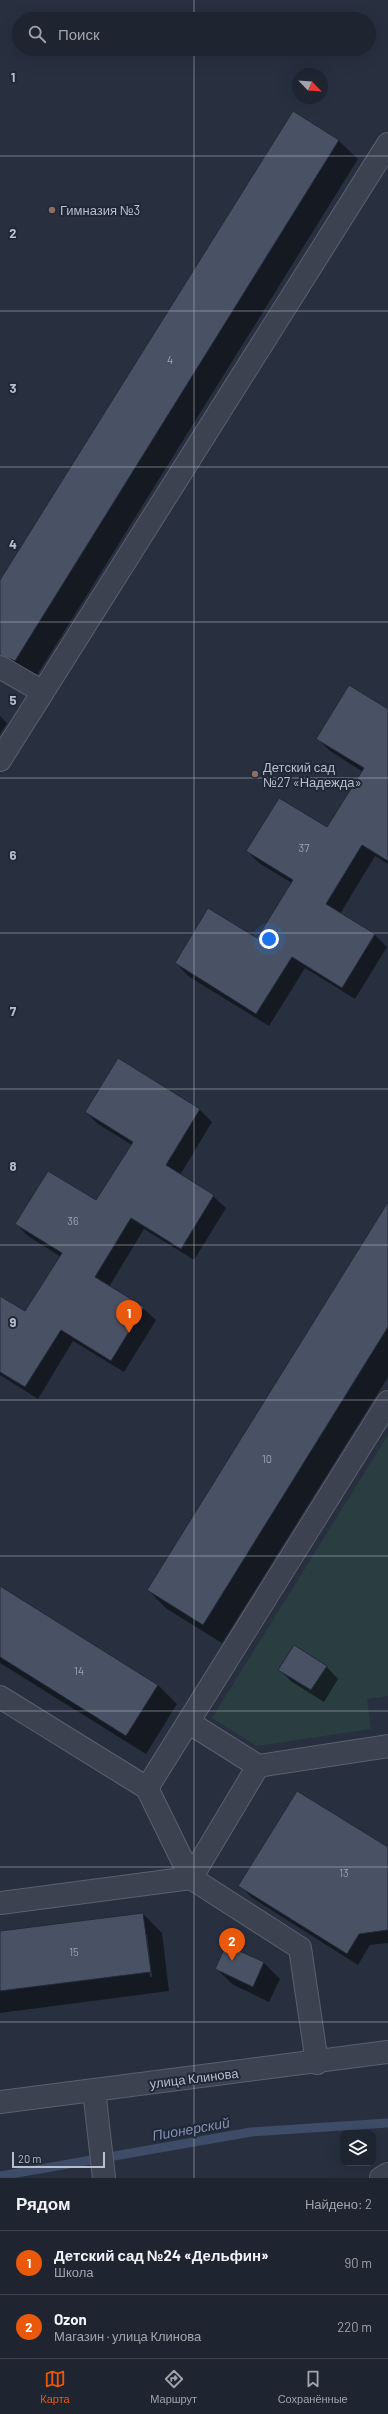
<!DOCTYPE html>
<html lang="ru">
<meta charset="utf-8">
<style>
:root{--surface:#1e2430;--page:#2b303c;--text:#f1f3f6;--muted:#a1a4ab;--line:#3c414c;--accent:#ea580c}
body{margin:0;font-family:Barlow,sans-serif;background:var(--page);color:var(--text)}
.controls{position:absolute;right:12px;bottom:12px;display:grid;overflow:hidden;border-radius:8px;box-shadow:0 4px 16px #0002}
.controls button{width:36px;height:36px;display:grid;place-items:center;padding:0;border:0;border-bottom:1px solid var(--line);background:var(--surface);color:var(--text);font:20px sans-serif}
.compass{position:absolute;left:292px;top:68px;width:36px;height:36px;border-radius:50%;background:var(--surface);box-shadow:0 4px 16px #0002;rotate:115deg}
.scale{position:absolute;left:12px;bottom:10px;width:93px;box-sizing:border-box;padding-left:4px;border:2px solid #b8becb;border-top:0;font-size:11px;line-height:14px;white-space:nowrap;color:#b8becb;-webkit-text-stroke:3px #202736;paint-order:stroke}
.you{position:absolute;left:269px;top:939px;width:14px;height:14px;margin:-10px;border:3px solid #fff;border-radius:50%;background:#1a73e8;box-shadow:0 0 0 6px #1a73e833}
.badge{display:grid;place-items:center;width:26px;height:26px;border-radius:50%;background:var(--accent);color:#fff;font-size:13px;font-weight:700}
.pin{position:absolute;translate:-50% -33px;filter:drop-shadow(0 1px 2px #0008)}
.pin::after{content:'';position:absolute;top:21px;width:14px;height:12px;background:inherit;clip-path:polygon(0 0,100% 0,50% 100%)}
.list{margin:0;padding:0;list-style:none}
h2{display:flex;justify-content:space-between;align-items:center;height:52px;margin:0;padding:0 16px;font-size:17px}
h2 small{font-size:13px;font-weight:400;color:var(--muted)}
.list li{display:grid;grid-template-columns:26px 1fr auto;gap:12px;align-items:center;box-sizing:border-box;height:64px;padding:0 16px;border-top:1px solid var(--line)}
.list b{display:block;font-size:15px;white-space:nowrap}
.list p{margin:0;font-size:13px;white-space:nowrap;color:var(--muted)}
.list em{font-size:13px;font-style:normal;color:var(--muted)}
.icon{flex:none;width:22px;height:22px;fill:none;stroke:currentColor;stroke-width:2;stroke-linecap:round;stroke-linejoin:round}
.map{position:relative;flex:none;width:388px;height:2178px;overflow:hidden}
.search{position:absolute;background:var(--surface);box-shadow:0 4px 16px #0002;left:12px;right:12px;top:12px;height:44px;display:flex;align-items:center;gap:10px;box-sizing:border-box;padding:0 14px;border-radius:22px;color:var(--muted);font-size:15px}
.sheet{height:180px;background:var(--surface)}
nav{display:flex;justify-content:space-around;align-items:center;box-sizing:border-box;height:56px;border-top:1px solid var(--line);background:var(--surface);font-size:11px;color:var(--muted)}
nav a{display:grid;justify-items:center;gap:2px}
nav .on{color:var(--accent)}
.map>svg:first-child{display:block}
.green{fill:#2a3d41}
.shadow{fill:#0007;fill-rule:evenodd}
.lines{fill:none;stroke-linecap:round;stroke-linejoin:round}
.stream{stroke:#3e4c68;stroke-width:9}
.building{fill:#495264;stroke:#222938}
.minor-casing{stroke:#59606e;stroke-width:24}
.minor{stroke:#3c4250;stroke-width:22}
.grid{fill:none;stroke:#b8becb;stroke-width:1;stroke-opacity:0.55}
.education-dot{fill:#8d6e63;stroke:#202736;stroke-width:1.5}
.labels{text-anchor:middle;stroke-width:4;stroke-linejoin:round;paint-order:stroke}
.number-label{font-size:11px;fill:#9ca3b1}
.poi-label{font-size:13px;fill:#b8becb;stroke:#202736;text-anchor:start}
.street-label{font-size:13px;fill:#b8becb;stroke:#202736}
.water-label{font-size:14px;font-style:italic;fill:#8191b1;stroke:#202736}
.grid-label{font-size:13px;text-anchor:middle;font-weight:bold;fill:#b8becb;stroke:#202736;stroke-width:4;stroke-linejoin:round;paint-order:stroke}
</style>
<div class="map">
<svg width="388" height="2178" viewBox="0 0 388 2178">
<rect width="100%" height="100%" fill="#283040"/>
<path class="green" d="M388,1435v261l-21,3 4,30 -114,17 -45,-28z"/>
<path class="shadow" d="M338,140l20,19 -324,521 -34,-21v-77z
M388,710v154l-13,-8 -35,58 35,21 12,12 -32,52 -50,-31 -36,58 -81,-50 -12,-13 81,-23 35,-57 -33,-20 -12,-12 80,-22 36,-57 -33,-21 -13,-13z
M0,716l7,7 -7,11z
M118,1059l82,51 12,12 -32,53 33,21 13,12 -32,52 -50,-31 -35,58 34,21 13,12 -32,52 -51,-31 -35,58 -38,-24v-78l26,16 35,-56 -33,-21 -12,-12 80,-22 36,-57 -34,-21 -12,-12z
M388,1204v173l-166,266 -55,-34 -19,-19z
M0,1587l158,98 19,19 -31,50 -146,-91z
M326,1666l12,13 -14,23 -32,-20 -12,-12z
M388,1849v94l-18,2 -12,20 -107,-68 -11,-12z
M143,1914l19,19 7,58 -169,22v-81zM145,1934h2l5,43h-2z
M227,1946l37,17 16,16 -11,23 -37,-18 -16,-16z"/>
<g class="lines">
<path class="stream" d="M0,2176l251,-44 137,-9"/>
</g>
<path class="building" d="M293,111l46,29 -324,521 -15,-6v-75z
M349,685l39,24v152l-26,-16 -36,59 49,30 -33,54 -50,-31 -36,57 -81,-51 33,-55 49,30 36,-58 -47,-29 33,-53 48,29 37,-59 -48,-29z
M118,1058l82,51 -34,56 48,30 -33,54 -50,-31 -36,59 49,30 -33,54 -50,-31 -36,57 -25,-15v-76l25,15 37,-58 -47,-29 33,-53 48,29 37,-58 -48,-30z
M388,1202v125l-185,298 -56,-35z
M0,1586l158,99 -32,51 -126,-79z
M294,1645l33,21 -16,24 -33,-20z
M297,1791l91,56v83l-29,4 -12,20 -109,-68z
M143,1913l8,59 -151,19v-60z
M226,1945l38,17 -11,25 -38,-18z"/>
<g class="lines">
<g class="minor-casing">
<path id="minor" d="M0,667l43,25
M0,760l388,-616
M0,1697l147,91 44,90 -191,25
M188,1722l70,44 130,-20
M258,1766l-67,112 109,70 17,115
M147,1788l241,-386
M94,2090l10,88
M0,2102l388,-50
M381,2178l7,-4"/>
</g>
<use href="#minor" class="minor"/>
</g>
<path class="grid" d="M194,0v19M194,49v2129M0,156h388M0,311h388M0,467h388M0,622h388M0,778h388M0,933h388M0,1089h388M0,1245h388M0,1400h388M0,1556h388M0,1711h388M0,1867h388M0,2022h388"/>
<g class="education-dot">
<circle cx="52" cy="210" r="4"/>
<circle cx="255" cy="774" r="4"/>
</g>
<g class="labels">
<g class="number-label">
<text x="170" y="364">4</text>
<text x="304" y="852">37</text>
<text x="73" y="1225">36</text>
<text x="267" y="1463">10</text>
<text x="79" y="1675">14</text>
<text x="344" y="1877">13</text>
<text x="74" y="1956">15</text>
</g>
<g class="poi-label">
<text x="60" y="215">Гимназия №3</text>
<text x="263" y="772">Детский сад<tspan x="263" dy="15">№27 «Надежда»</tspan></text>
</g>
<g class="street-label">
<text transform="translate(194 2078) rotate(-7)" y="5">улица Клинова</text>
</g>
<g class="water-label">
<text transform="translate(191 2129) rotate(-10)" y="5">Пионерский</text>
</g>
</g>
<g class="grid-label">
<text x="13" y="82">1</text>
<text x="13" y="238">2</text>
<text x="13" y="393">3</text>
<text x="13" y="549">4</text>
<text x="13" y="705">5</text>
<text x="13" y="860">6</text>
<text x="13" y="1016">7</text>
<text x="13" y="1171">8</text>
<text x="13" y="1327">9</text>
</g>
</svg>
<div class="controls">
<button><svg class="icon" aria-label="layers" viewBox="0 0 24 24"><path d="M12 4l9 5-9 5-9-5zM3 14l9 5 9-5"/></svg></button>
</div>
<svg class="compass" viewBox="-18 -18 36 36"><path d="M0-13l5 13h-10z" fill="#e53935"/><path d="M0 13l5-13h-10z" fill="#a1a4ab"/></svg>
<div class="scale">20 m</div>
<div class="you"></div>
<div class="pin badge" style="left:129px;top:1333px">1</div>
<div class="pin badge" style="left:232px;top:1961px">2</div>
<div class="search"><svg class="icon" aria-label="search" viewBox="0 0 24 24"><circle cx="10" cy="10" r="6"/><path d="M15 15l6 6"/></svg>Поиск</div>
</div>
<section class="sheet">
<h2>Рядом<small>Найдено: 2</small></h2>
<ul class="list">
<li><span class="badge">1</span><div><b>Детский сад №24 «Дельфин»</b><p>Школа</p></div><em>90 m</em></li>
<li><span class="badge">2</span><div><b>Ozon</b><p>Магазин · улица Клинова</p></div><em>220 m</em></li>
</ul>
</section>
<nav>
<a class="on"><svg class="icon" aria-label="map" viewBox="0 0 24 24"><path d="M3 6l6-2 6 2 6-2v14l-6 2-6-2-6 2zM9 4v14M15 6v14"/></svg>Карта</a>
<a><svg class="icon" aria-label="directions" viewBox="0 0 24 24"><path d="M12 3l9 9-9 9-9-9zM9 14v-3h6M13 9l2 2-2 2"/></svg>Маршрут</a>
<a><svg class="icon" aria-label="saved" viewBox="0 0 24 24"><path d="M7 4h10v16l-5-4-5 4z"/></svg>Сохранённые</a>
</nav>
